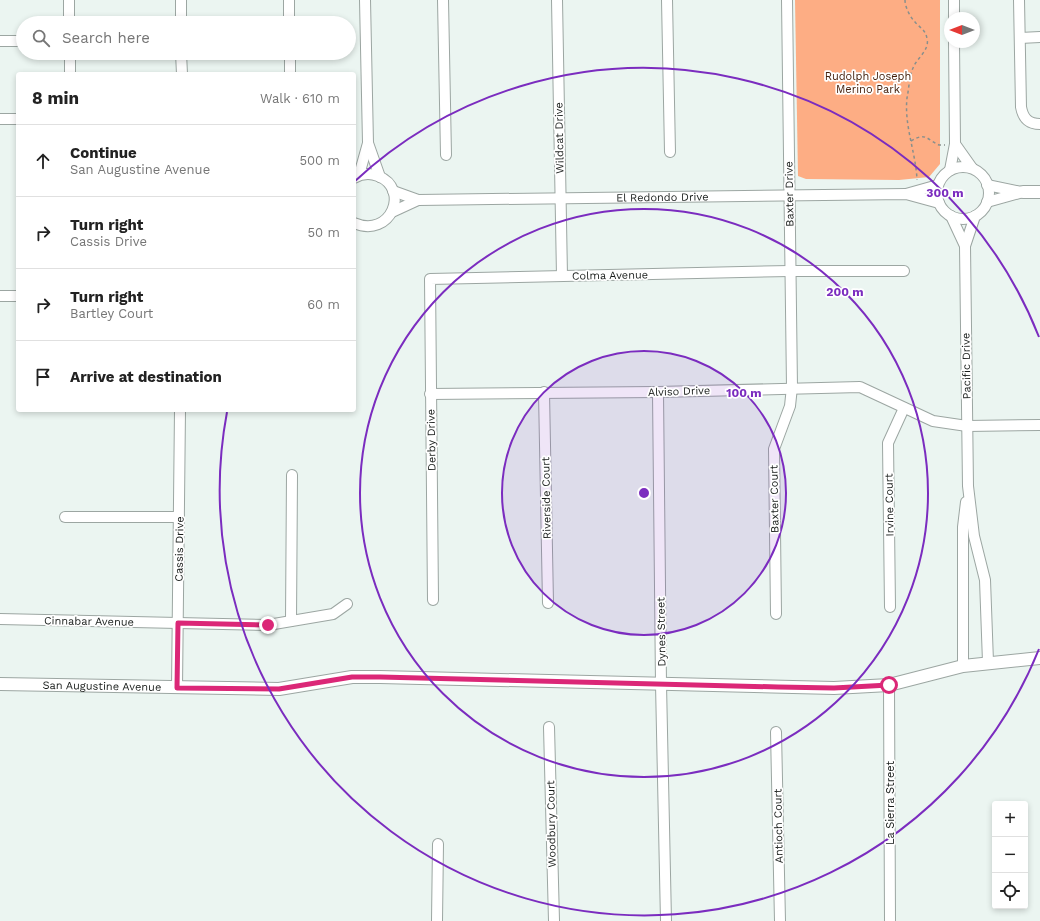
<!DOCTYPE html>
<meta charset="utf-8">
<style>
:root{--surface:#fff;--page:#f2f2f2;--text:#222;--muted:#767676;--line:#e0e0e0}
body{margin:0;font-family:"Work Sans",sans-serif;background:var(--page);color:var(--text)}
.controls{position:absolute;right:12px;bottom:12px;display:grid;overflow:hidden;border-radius:4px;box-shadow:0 2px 6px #0003}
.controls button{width:36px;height:36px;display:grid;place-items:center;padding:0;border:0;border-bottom:1px solid var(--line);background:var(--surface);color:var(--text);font:20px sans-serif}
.compass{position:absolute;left:944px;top:12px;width:36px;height:36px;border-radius:50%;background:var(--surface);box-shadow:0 2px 6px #0003;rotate:270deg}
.stop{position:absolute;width:12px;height:12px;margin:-9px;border:3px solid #db2777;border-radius:50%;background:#fff}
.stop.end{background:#db2777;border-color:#fff;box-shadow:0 1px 4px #0008}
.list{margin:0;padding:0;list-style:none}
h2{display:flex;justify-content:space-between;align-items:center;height:52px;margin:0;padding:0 16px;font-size:17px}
h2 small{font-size:13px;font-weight:400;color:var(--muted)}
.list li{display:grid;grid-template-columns:26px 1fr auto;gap:12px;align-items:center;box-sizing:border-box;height:72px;padding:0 16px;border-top:1px solid var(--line)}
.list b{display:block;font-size:15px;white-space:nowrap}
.list p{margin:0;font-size:13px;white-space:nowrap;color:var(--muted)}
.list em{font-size:13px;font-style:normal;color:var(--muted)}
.icon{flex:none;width:22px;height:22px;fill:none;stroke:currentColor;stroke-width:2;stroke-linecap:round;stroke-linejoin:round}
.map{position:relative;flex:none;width:1040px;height:921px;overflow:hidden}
.search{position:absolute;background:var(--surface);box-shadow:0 2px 6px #0003;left:16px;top:16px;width:340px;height:44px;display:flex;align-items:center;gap:10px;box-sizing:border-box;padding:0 14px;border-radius:22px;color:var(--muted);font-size:15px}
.panel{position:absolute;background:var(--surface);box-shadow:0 2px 6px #0003;left:16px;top:72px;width:340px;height:340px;border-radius:4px}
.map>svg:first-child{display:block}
.green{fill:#fdad84}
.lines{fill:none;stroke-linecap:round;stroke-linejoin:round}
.minor-casing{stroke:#9ca6a2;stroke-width:12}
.tertiary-casing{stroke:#9ca6a2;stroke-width:14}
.path{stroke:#888f8c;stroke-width:1.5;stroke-dasharray:3 3;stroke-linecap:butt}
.minor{stroke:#fff;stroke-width:10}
.tertiary{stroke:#fff;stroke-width:12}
.route{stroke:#db2777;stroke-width:5}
.ring{fill:none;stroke:#7b2cbf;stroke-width:2}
.labels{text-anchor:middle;stroke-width:3.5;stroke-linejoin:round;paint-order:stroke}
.park-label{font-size:11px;fill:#45210d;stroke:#fff}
.street-label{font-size:11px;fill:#181c1a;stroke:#fff}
.centre{fill:#7b2cbf;stroke:#fff;stroke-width:2}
.ring-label{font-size:12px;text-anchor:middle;font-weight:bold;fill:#7b2cbf;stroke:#fff;stroke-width:3.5;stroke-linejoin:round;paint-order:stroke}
</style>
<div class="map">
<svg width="1040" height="921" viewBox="0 0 1040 921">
<rect width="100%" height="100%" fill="#ebf5f1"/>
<path class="green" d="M795,0h145v164l-11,13 -30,3 -93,-1 -8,-3z"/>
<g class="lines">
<g class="minor-casing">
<g id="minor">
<path d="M69,0v23"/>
<path d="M181,0v23"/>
<path d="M289,0v23"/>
<path d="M365,0l3,143 12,34"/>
<path d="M443,0l3,155"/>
<path d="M557,0l5,276"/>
<path d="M667,0l3,152"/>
<path d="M954,0v18"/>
<path d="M1019,0l2,107c2,11 7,17 19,17"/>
<path d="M1020,38l20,-1"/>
<path d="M0,41h23"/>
<path d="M70,53v21"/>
<path d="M181,53l1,21"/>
<path d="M290,53v21"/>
<path d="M0,119h18"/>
<path d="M955,144l17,24"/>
<circle cx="963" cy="193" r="26"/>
<path d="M950,170l5,-26 -1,-102"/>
<path d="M359,175l9,-32"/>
<path d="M354,178c7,-4 16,-5 24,-2 33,13 13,63 -24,47"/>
<path d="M987,185l34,7"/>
<path d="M393,191l25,9"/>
<path d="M906,194l32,-9"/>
<path d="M987,202l36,-10"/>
<path id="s1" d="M392,212l26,-12 488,-6 33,9"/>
<path d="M951,216l14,30"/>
<path d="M975,216l-10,30 3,240 6,50 11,44 3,82"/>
<path d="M0,296h18"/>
<path d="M544,392l4,211"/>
<path d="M658,392l3,292 5,237"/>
<path d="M430,394l228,-2 202,-5 73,34 34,5 73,-1"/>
<path d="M65,517h114"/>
<path d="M433,600l-3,-321 360,-8h114"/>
<path d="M890,607l-2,-164 16,-35"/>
<path d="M776,614l-2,-165 16,-43 2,-19 -5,-387"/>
<path d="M0,619l268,6 65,-11 14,-10"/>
<path d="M291,621l1,-146"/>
<path d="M963,666v-139l3,-25"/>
<path d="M889,685l1,236"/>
<path d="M177,688l3,-278"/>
<path d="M549,727l5,194"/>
<path d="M776,732l4,189"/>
<path d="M437,921l1,-77"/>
</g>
</g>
<g class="tertiary-casing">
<g id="tertiary">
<path d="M1023,192h17"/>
<path id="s2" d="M0,684l279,5 73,-12h28l454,11 55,-3 74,-19 77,-8"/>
</g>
</g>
<path class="path" d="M905,0c0,7 5,17 10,22 5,6 11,8 12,17 3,11 -11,20 -14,29 -4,9 -4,21 -6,30 -3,28 9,55 10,82
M911,141c15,-9 15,-2 28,4h6"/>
<use href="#minor" class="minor"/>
<use href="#tertiary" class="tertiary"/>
</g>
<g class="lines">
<path class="route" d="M268,625l-90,-2 -1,65 102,1 73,-12h28l398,10 56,1 55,-3"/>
</g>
<circle cx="644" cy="493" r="142" fill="#7b2cbf" fill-opacity=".12"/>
<g class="ring">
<circle cx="644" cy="493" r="142"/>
<circle cx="644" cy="493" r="284"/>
<path d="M1039 649A425 425 0 0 1 227 412M354 182A425 425 0 0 1 1039 337"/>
</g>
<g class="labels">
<g class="park-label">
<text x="868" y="80">Rudolph Joseph<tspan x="868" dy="13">Merino Park</tspan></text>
</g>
<g class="street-label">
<text transform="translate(559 138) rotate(-91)" y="4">Wildcat Drive</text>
<text transform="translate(789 194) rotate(-91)" y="4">Baxter Drive</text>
<text dy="4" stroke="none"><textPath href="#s1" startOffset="273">El Redondo Drive</textPath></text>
<text transform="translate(610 275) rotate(-1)" y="4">Colma Avenue</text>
<text transform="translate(966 366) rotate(-91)" y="4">Pacific Drive</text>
<text transform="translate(679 391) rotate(-2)" y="4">Alviso Drive</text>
<text transform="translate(431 440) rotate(-91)" y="4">Derby Drive</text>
<text transform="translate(546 498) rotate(-91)" y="4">Riverside Court</text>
<text transform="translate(774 499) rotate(-91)" y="4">Baxter Court</text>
<text transform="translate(889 505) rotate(-91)" y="4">Irvine Court</text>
<text transform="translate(179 549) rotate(-89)" y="4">Cassis Drive</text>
<text transform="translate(89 621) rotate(1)" y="4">Cinnabar Avenue</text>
<text transform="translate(661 632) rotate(-91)" y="4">Dynes Street</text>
<text dy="4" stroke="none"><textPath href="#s2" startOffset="102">San Augustine Avenue</textPath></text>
<text transform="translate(890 803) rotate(-90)" y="4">La Sierra Street</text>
<text transform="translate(551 824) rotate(-91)" y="4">Woodbury Court</text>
<text transform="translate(778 826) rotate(-91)" y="4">Antioch Court</text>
</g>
</g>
<circle cx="644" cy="493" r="6" class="centre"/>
<g class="ring-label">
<text x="945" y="197">300 m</text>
<text x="845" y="296">200 m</text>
<text x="744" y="397">100 m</text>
</g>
</svg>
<div class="controls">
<button>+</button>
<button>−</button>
<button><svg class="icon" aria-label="locate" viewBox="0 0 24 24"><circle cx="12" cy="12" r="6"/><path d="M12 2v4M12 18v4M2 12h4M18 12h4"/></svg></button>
</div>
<svg class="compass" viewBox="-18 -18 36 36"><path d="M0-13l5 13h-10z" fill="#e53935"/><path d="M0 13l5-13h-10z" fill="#767676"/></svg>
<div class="stop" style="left:889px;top:685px"></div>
<div class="stop end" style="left:268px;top:625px"></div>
<div class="search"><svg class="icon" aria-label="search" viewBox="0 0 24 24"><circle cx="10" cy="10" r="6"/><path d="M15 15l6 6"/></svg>Search here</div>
<section class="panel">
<h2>8 min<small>Walk · 610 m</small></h2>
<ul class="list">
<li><svg class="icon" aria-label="ahead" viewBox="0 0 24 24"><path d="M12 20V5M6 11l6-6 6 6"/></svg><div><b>Continue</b><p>San Augustine Avenue</p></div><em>500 m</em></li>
<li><svg class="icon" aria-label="right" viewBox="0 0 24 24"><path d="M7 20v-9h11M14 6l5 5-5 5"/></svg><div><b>Turn right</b><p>Cassis Drive</p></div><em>50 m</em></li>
<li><svg class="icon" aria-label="right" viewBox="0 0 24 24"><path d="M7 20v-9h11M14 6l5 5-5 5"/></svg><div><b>Turn right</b><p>Bartley Court</p></div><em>60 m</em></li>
<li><svg class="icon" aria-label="arrive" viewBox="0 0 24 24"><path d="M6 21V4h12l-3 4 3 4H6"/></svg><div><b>Arrive at destination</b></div></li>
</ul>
</section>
</div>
